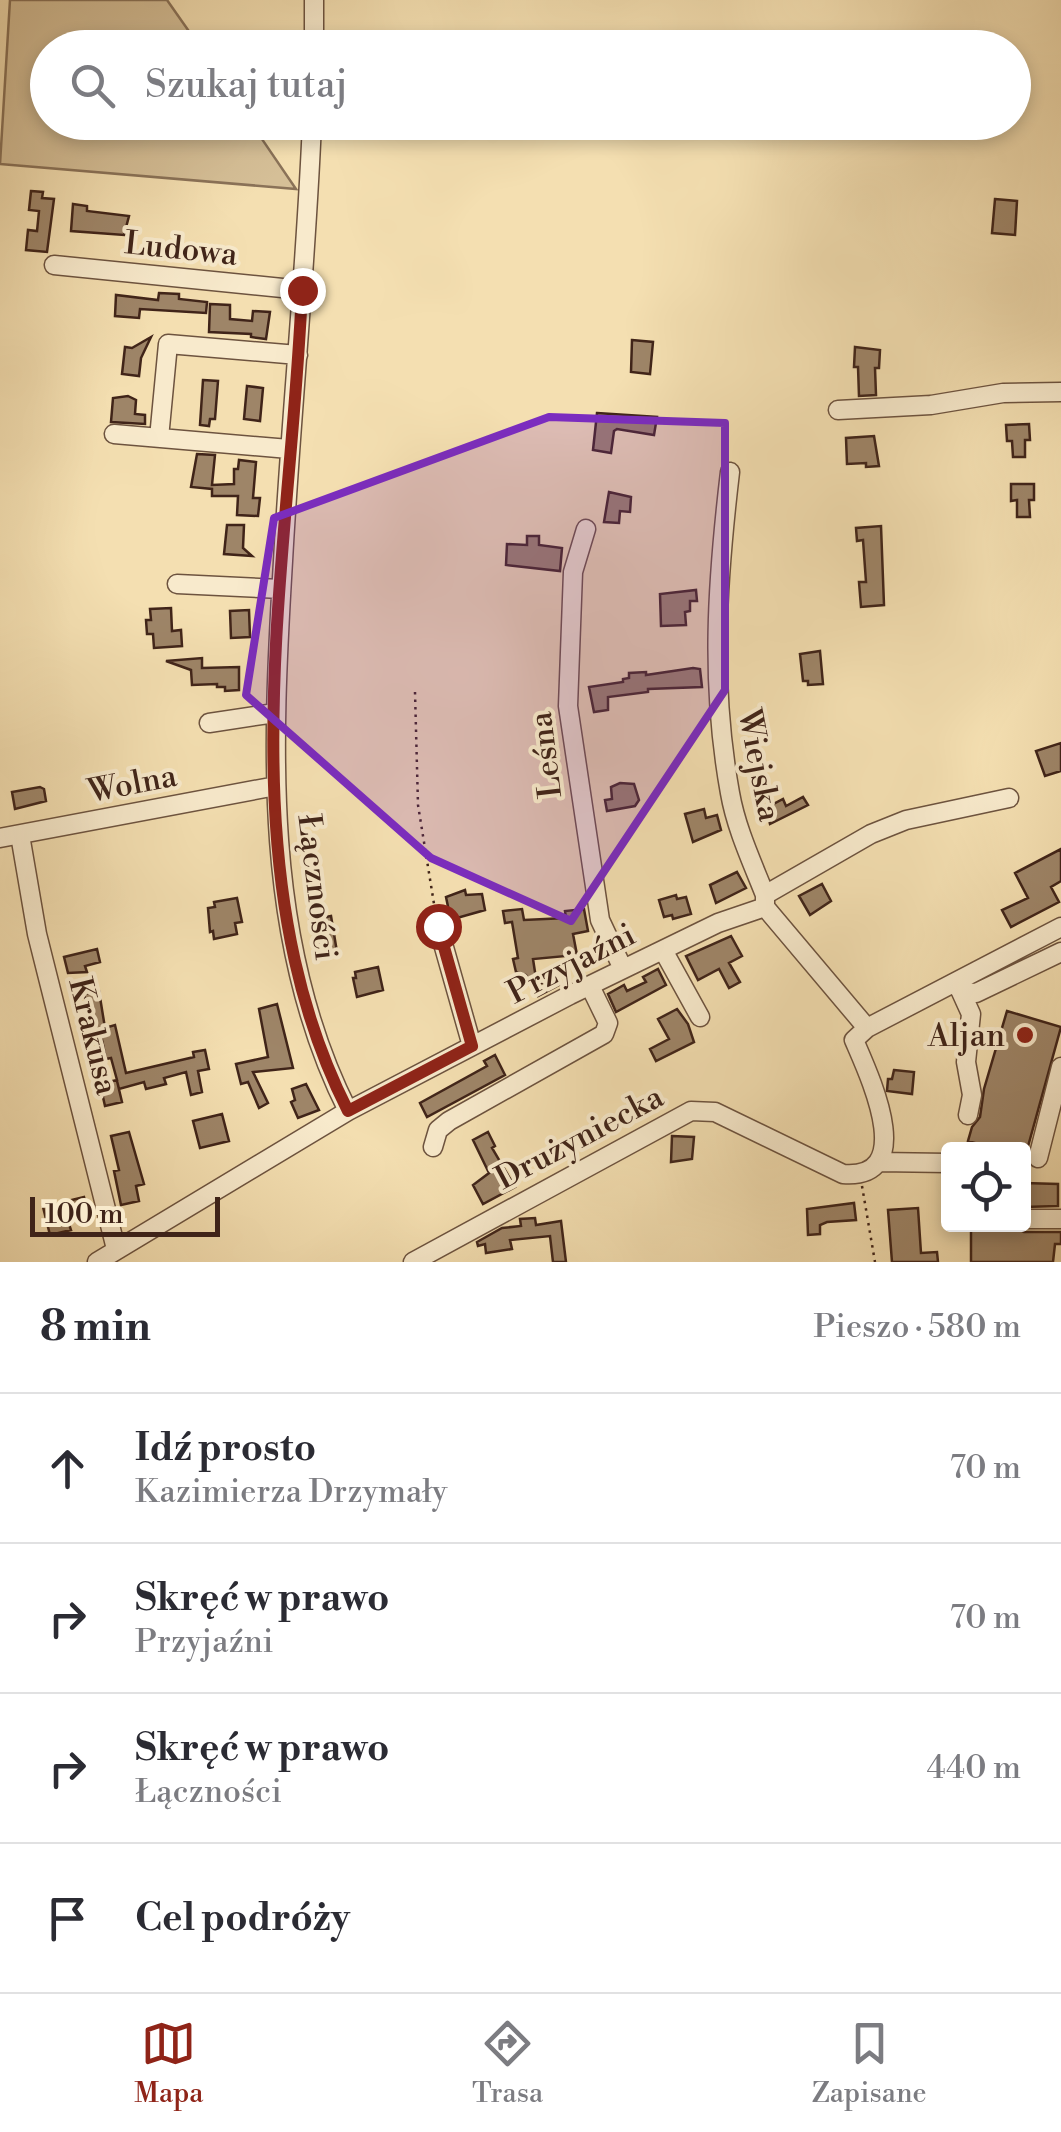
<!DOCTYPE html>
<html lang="pl">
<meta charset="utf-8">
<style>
:root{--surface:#fff;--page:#f2f2f3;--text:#2b2b33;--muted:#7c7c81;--line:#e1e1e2;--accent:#8f2418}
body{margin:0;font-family:"Libre Bodoni",serif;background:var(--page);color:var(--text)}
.controls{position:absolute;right:30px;bottom:30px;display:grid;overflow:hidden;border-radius:10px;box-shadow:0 5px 15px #0003}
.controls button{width:90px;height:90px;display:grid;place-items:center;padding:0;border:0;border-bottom:2px solid var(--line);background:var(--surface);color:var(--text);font:50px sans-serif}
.scale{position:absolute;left:30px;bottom:25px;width:190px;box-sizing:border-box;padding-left:10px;border:5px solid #402419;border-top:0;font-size:28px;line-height:35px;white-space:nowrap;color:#402419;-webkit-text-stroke:8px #f8eacc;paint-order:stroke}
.stop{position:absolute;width:30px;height:30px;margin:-22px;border:8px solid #8f2418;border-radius:50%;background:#fff}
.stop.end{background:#8f2418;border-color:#fff;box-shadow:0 2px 10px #0008}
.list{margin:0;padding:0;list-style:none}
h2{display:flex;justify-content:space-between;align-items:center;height:130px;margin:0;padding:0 40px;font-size:42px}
h2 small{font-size:32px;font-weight:400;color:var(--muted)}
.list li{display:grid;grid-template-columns:65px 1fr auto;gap:30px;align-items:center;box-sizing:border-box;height:150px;padding:0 40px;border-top:2px solid var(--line)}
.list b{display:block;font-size:38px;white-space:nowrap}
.list p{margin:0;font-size:32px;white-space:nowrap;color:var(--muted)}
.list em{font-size:32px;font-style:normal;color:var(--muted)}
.icon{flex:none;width:55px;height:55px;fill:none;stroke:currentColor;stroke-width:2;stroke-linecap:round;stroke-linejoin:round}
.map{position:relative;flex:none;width:1061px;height:1262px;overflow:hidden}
.search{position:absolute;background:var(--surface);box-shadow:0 5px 15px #0003;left:30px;right:30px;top:30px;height:110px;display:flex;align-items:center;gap:25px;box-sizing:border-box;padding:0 35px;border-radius:55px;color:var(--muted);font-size:38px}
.sheet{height:730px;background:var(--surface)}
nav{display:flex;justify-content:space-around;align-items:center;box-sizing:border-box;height:140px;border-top:2px solid var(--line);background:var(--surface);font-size:28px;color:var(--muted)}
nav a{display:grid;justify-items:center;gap:5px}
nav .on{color:var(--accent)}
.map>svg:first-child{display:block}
.green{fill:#d5bf97;stroke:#8a7258;stroke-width:2.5}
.building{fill:#9e8568;stroke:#402419;stroke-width:2.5}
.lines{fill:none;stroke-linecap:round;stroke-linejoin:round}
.minor-casing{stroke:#6d533f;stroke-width:21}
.path{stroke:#402419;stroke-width:2.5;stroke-dasharray:2.5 5;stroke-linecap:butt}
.minor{stroke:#f8eacc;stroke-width:18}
.route{stroke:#8f2418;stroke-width:12}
.marked{fill:#7b2cbf;fill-opacity:0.2;stroke:#7b2cbf;stroke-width:8;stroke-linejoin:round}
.poi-dot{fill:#8f2418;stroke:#f8eacc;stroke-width:4}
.labels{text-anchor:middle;stroke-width:8;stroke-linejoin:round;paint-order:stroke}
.street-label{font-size:32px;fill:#402419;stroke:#f8eacc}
.poi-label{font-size:32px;fill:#402419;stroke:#f8eacc;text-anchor:end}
</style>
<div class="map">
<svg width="1061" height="1262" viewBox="0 0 1061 1262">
<rect width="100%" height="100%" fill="#f4dfb1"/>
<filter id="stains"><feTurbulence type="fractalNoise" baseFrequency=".002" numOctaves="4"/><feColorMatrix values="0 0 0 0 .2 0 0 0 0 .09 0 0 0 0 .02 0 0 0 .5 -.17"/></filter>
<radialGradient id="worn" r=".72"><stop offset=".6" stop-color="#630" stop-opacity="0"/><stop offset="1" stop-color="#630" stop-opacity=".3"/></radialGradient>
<path class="green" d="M10,0h157l33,47 -152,1v74l203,1 45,66 -296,-25z"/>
<path class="building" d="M31,191l12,1 -1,6 12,1 -7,53 -21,-2 2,-20 9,1 2,-20 -10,-1z
M995,199l22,2 -2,34 -23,-2z
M73,204l14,2v5l42,5 -5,19 -53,-4z
M159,293l20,1v5l28,3 -1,11 -66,-4 -1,9 -24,-2 1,-21 42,5z
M210,304l20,1v14l22,2 1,-10 17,1 -4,27 -15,-2v-3l-42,-2z
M151,337l-10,21 -2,18 -17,-2 3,-27 7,1z
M632,340l21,2 -3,32 -19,-2z
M855,347l25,3 -1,18h-4l1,27 -17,1 -1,-29h-4z
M203,380l15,1 -3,38h-5l-1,7 -9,-1z
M247,386l16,2 -3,33 -16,-2z
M128,396l8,4 -1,14 10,1v9l-34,-2 2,-24z
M597,413l60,4 -3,18 -37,-6 -3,2 -3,22 -18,-3z
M1029,424l1,16h-5v17h-12l-1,-16h-5l-1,-16z
M874,436l5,30 -13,1v-4l-19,1 -1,-26z
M197,454l18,1 -3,30 22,-1v-15h4l1,-9 17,2 -3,36h7l-2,18 -21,-1 1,-19h-26v-7l-21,-2z
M1011,484h23v16h-5l1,17h-13v-17l-6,1z
M609,492l22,5 -1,15 -10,-1 -1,12 -15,-1z
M227,525h17l-1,23 9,8 -28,-2z
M881,526l3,79 -23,2 -2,-25h7l-3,-42 -6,1 -1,-13z
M527,536h12v9l23,3 -2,23 -54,-6 1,-21 20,1z
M696,590l1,11h-7v10l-5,1 1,13 -25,1 -1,-32z
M171,608l1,23 9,-1 1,16 -28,2 -1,-14h-6l-1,-14h5l-1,-11z
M249,610l1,27 -19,1 -1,-27z
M820,651l3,33 -15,1v-4h-5l-3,-27z
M202,658v10l37,-1v23l-14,1v-4h-8v-3l-25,1 -1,-15 -25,-9z
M693,668l7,1 2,18 -54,2v3l-40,5v13l-14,2 -5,-25 34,-5v-3l6,-1v-5l17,-1v3z
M1061,743v28l-16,5 -9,-25z
M620,783l14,1 5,16 -4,6 -28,5 -2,-11 7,-1 -1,-12z
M40,787l4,2 2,12 -31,8 -3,-17z
M803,797l5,8 -38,19 -4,-16 17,-9 3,7z
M704,809l2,9 11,-3 4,15 -28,12 -8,-28z
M1061,849v32l-10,6 8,15 -48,25 -9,-17 26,-12 -13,-25z
M737,872l9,16 -30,15 -6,-18z
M822,884l9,17 -21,14 -11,-19z
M465,890l1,5 16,-1 3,16 -28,8 -1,-3 -6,1 -4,-19z
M676,895l1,4 9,-2 5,17 -18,5 -1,-4 -8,2 -5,-17z
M237,898l5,24 -7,1 2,11 -23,5 -1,-8 -3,1 -2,-24 7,-1 -1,-5z
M522,909l2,11 42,-2 -1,-7 19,-2 4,22 -15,3 4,21 -44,4 4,26 17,-8 5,8 -21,11 -12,-21 -10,-3 -3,-13 5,-1 -6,-36 -7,1 -2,-12z
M331,916l6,36 -12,2 -3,-11 -7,1 -5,-24z
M731,936l11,20 -13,7 11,19 -11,6 -10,-19 -21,11 -12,-24z
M97,949l3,13 -15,4 2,6 -19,1 -4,-16z
M378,967l5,23 -26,7 -4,-19h3l-1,-6z
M658,969l8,16 -50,27 -8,-18 16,-9 3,6 19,-9 -3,-5z
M99,991l6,37 10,-3 11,48 68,-16 -1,-5 12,-2 4,19 -11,2 4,21 -11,3 -5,-23 -22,6 2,6 -20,5 -2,-7 -25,7 -2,-8 5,21 -17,4 -5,-22 17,-4 -6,-22 -5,1 -4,-19 -6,1 -12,-47z
M277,1004l16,64 -40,4 15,31 -9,5 -11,-26 -7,2 -5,-20 32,-7 -9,-48z
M677,1009l11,15 6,18 -38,19 -6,-12 19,-10 -11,-20z
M1007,1011l54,16 -34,123h-29l-30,-9 4,-14 8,-10 4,-28z
M495,1055l10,20 -78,42 -7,-14 67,-37 -3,-5z
M894,1070l20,2 -2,22 -25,-3 1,-12h4z
M306,1084l13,26 -21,8 -7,-16 4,-2 -3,-11z
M222,1114l7,27 -29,7 -7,-27z
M129,1132l15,52 -8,2 3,15 -18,4 -7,-34 5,-1 -8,-34z
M488,1132l7,14 -3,2 23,39 -32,17 -10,-19 16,-12 -16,-33z
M672,1136l22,1 -2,22 -21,3z
M1024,1183l34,1v22l-34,1z
M84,1197l5,19 -21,5 3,9 -21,5 -7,-28z
M854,1203l2,17 -29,2 -7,3v9l-12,1 -1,-26z
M918,1208l3,45 16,-1 1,10h-46l-4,-52z
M535,1218l1,7 25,-4 5,41h-13l-3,-26 -40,4 2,9 -26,4 -1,-9 -7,2 -1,-4 25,-14 19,-2 -1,-7z
M1016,1228l8,4h37v12h-6l-2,18h-82v-33z"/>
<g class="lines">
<g class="minor-casing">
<path id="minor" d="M314,48v-48
M312,122c-6,147 -21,293 -29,439 -11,185 -21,380 65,550
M54,265l248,25
M838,410l93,-5 72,-12 58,-1
M114,434l175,15
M159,438l9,-94 130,11
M730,472c-13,110 -20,211 0,321 6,35 22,69 35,102v12l102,121
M586,529l-13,43 -5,134 32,214 23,49
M177,584l104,5
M209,723l66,-10
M20,835l17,99 79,315
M0,838l276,-52
M765,895l106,-61 35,-14 103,-22
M438,926l34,120
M663,950l37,67
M956,983l5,9 15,1 85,-41
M961,992l10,22 -5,48 6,33 -4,20
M433,1147l5,-17 11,-9 155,-87 4,-11 -18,-37
M1038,1158l23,-91
M879,1162l69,1
M1024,1219h37
M97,1262l251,-151 222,-116 148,-72 47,-16
M413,1262l278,-151 24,1 128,62c76,6 26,-99 11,-134l13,-12 194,-101"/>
</g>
<path class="path" d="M415,692l3,113 17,105
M862,1186l13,76"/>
<use href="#minor" class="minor"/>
</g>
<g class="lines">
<path class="route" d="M302,290c-11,266 -80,573 46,821l124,-65 -34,-120"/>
</g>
<path class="marked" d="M549,417l176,6v267l-154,231 -140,-63 -185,-163 28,-177z"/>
<circle class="poi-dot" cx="1025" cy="1035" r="10"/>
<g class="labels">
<g class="street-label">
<text transform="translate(181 248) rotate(6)" y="11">Ludowa</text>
<text transform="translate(545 755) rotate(-97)" y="11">Leśna</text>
<text transform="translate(760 765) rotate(79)" y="11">Wiejska</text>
<text transform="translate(132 783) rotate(-11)" y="11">Wolna</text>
<text transform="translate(318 887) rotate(83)" y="11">Łączności</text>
<text transform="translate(571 963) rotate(-27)" y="11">Przyjaźni</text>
<text transform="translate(94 1036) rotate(76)" y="11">Krakusa</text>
<text transform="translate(579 1137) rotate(-28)" y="11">Drużyniecka</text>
</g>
<g class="poi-label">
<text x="1005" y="1046">Aljan</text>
</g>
</g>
<rect width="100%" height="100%" filter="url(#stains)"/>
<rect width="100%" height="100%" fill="url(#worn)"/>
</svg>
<div class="controls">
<button><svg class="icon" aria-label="locate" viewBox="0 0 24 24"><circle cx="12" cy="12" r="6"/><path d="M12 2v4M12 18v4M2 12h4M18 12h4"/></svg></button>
</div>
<div class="scale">100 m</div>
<div class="stop" style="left:438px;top:926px"></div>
<div class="stop end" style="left:302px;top:290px"></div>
<div class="search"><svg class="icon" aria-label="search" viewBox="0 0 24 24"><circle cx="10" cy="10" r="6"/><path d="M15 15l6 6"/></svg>Szukaj tutaj</div>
</div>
<section class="sheet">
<h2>8 min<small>Pieszo · 580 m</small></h2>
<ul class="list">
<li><svg class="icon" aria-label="ahead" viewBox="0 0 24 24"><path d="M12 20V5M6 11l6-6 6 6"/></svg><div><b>Idź prosto</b><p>Kazimierza Drzymały</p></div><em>70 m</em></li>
<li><svg class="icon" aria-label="right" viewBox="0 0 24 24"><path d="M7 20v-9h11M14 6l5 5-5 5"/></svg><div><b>Skręć w prawo</b><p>Przyjaźni</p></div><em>70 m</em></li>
<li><svg class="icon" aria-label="right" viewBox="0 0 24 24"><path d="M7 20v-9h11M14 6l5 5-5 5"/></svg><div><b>Skręć w prawo</b><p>Łączności</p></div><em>440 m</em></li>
<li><svg class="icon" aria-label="arrive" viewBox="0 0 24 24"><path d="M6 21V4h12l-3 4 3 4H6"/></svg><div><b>Cel podróży</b></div></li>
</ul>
</section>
<nav>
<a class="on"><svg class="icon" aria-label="map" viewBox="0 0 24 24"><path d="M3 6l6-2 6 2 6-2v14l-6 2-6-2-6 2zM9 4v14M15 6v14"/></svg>Mapa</a>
<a><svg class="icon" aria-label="directions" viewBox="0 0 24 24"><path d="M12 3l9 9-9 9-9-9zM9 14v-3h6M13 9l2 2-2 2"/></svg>Trasa</a>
<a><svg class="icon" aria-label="saved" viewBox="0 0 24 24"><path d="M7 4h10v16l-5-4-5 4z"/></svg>Zapisane</a>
</nav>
